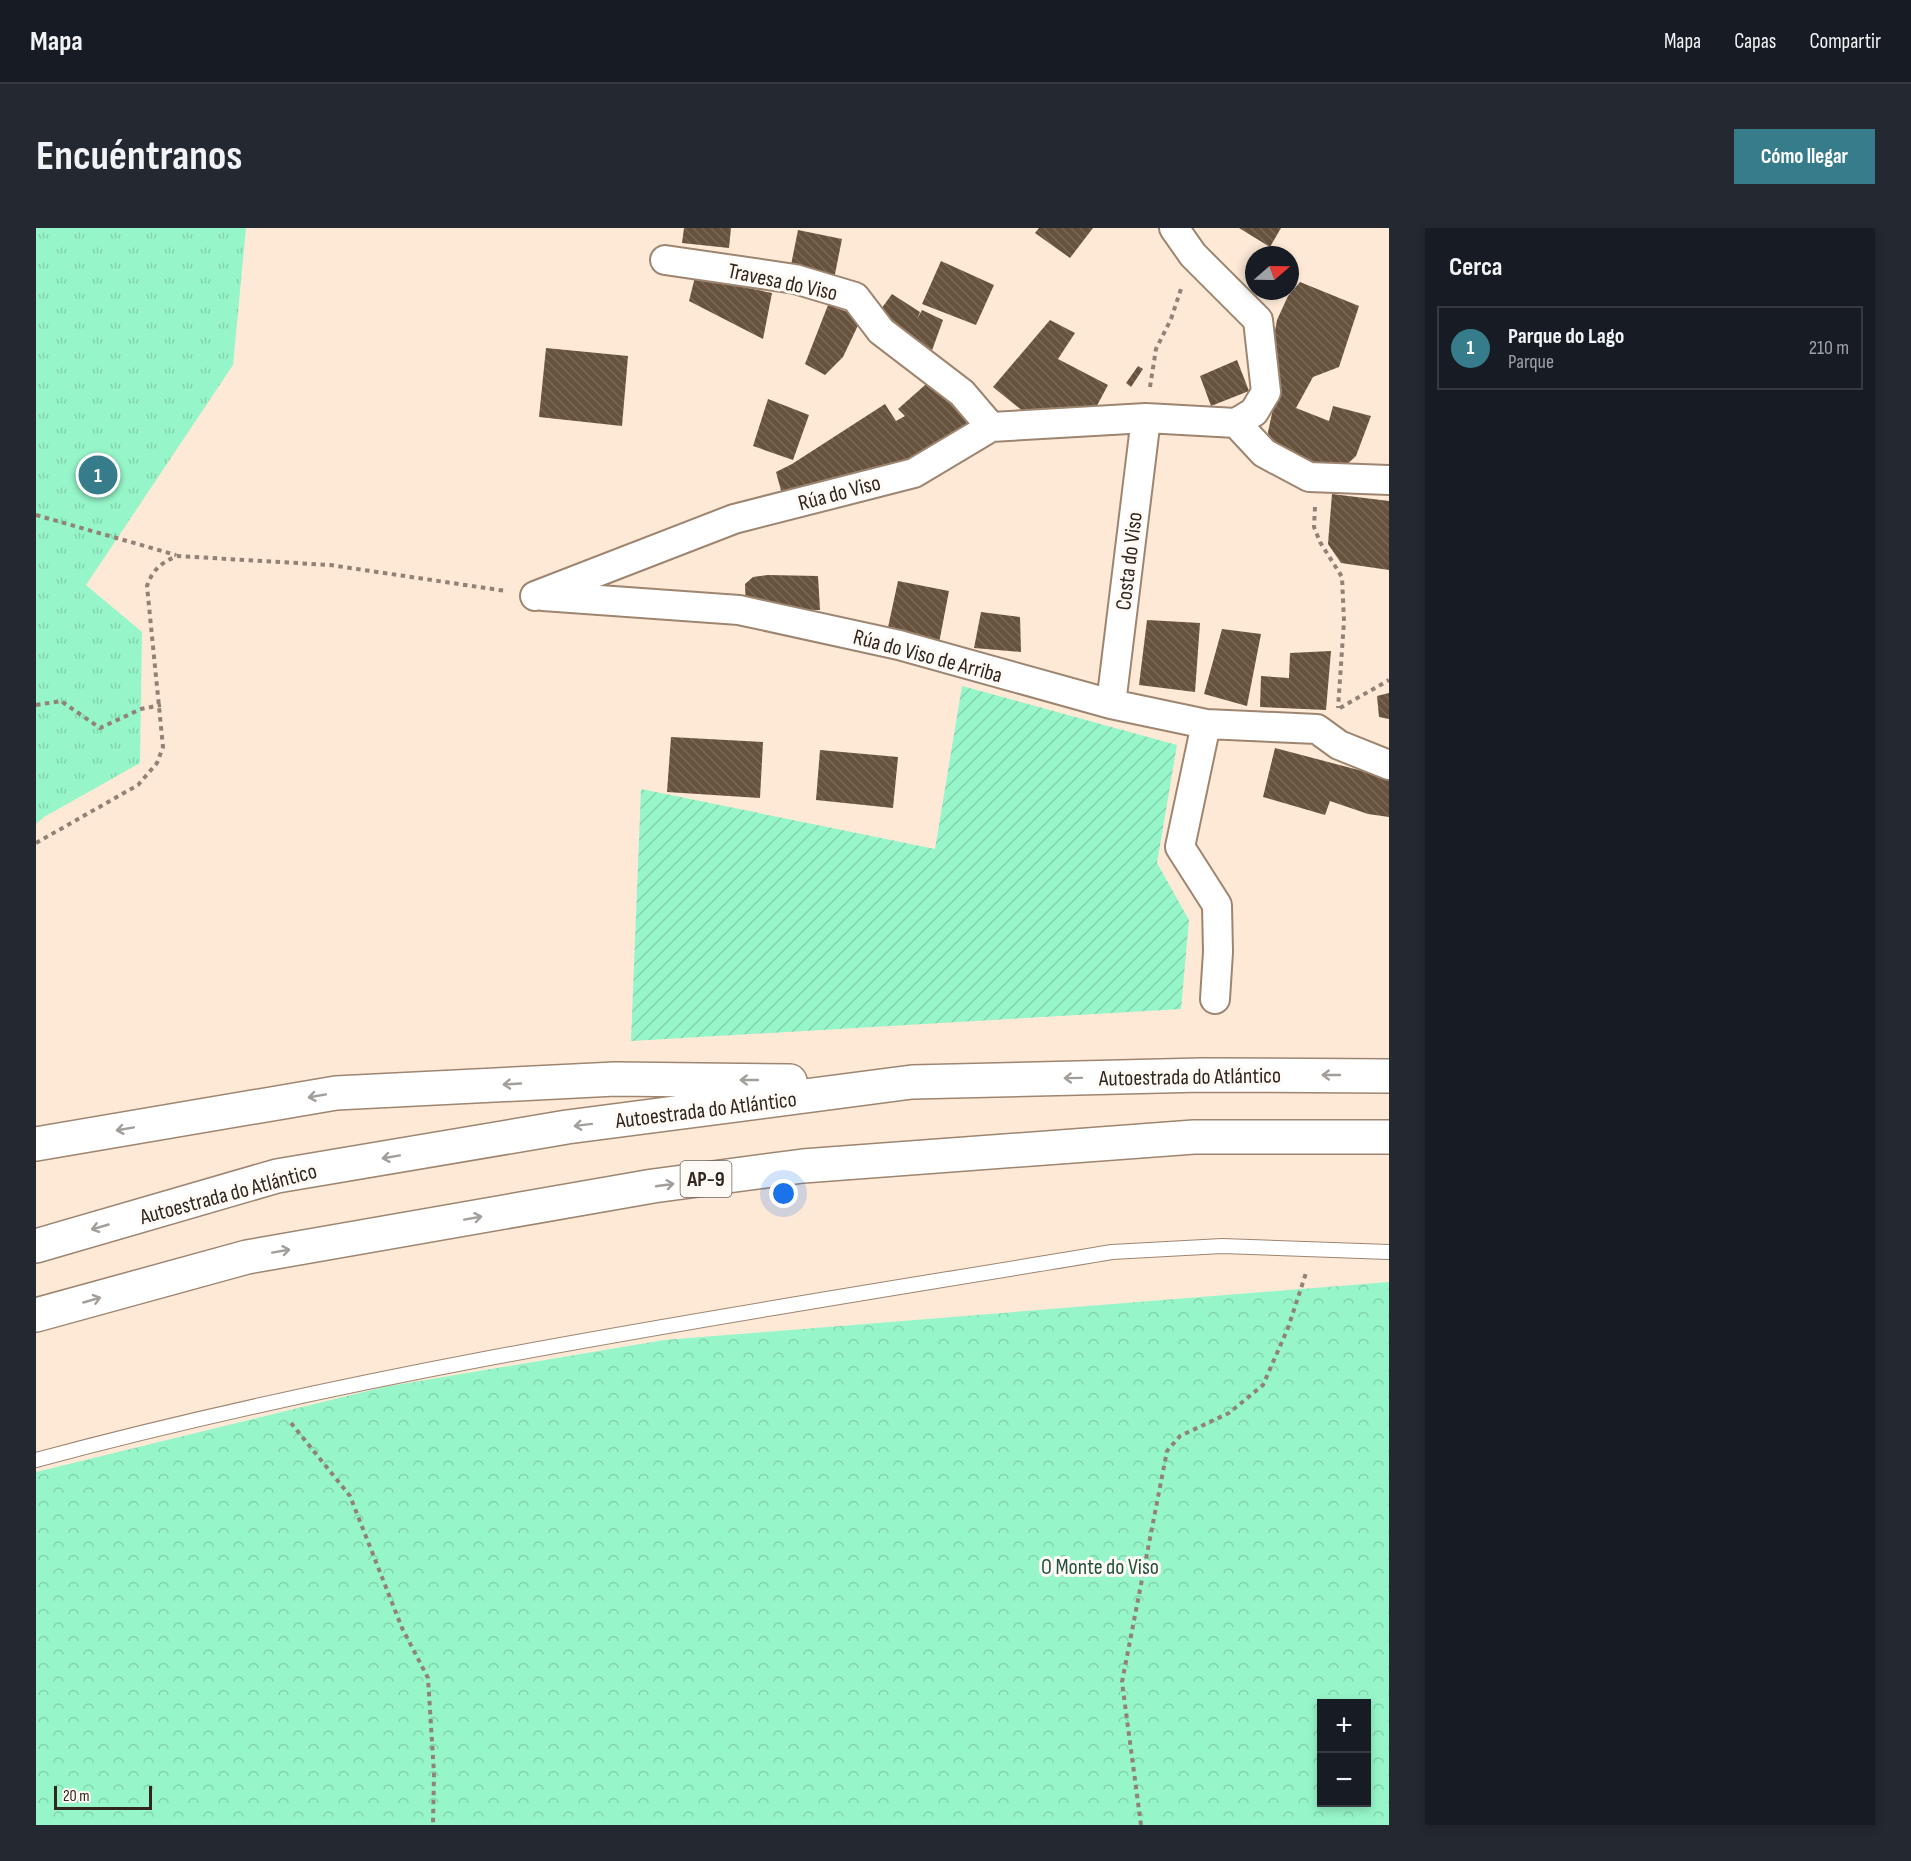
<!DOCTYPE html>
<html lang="es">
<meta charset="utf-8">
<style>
:root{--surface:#171b24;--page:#242831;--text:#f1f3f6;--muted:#9ea1a6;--line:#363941;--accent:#377c8a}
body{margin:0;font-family:"Sofia Sans Condensed",sans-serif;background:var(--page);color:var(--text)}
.controls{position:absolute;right:18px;bottom:18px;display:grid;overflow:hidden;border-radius:0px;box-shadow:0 3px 9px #0003}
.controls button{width:54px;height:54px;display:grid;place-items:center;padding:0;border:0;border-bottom:2px solid var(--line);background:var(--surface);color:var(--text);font:30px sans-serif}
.compass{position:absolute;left:1209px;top:18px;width:54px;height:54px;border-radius:50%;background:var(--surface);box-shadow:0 3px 9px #0003;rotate:70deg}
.scale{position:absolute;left:18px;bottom:15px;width:98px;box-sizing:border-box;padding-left:6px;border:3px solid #31271e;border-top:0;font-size:16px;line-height:21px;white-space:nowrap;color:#31271e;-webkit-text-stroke:4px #fffaf5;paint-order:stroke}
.you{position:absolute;left:748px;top:966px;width:21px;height:21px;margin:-15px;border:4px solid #fff;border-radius:50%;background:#1a73e8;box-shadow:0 0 0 9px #1a73e833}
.badge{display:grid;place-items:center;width:39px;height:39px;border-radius:50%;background:var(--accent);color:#fff;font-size:20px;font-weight:700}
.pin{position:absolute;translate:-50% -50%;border:3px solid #fff;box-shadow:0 2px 6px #0006}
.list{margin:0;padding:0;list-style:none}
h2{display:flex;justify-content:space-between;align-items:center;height:78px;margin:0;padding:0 24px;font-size:26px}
h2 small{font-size:20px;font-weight:400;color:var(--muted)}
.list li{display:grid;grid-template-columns:39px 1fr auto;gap:18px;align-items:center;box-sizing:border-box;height:84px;margin:0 12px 12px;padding:0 12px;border:2px solid var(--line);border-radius:0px}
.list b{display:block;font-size:22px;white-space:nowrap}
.list p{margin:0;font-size:20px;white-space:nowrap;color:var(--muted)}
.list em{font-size:20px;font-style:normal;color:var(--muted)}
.map{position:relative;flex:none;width:1353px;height:1597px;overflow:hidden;border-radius:0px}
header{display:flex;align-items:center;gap:36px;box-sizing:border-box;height:84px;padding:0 30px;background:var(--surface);border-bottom:2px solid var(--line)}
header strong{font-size:28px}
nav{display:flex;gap:33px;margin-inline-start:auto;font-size:21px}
.intro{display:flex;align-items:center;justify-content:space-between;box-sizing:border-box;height:144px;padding:0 36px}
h1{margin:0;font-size:42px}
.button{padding:15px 27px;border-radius:0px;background:var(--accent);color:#fff;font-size:21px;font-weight:700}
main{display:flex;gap:36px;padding:0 36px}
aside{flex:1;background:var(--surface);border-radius:0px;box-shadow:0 3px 9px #0003}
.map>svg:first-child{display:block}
.forest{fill:url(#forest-crowns);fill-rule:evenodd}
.park{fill:url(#park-tufts)}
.garden{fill:url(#garden-furrows)}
.building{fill:url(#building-back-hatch)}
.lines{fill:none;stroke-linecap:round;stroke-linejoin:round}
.service-casing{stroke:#9d8570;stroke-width:16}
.minor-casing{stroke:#9d8570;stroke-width:32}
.motorway-casing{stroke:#9d8570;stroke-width:36}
.path{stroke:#928275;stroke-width:4;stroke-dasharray:4.5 4.5;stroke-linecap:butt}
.service{stroke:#fff;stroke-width:14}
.minor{stroke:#fff;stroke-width:28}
.motorway{stroke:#fff;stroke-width:33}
.oneway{stroke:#a29e9a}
.labels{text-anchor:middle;stroke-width:6;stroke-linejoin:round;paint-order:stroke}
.shield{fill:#fffaf5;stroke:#6f665e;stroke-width:1.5}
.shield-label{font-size:21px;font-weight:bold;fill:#31271e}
.street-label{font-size:22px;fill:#31271e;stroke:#fffaf5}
.park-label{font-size:22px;fill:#21513c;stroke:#fffaf5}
</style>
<header>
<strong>Mapa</strong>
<nav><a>Mapa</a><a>Capas</a><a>Compartir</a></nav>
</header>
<div class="intro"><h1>Encuéntranos</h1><a class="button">Cómo llegar</a></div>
<main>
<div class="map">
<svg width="1353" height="1597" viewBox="0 0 1353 1597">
<defs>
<pattern id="forest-crowns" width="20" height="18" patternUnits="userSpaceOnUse" patternTransform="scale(1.5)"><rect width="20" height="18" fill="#96f6c9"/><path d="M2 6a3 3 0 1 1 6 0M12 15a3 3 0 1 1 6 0" fill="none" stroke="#82d3ac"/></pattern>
<pattern id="park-tufts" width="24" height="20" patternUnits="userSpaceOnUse" patternTransform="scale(1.5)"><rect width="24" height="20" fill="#96f6c9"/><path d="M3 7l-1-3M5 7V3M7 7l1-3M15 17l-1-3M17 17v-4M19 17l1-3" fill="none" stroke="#82d3ac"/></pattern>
<pattern id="garden-furrows" width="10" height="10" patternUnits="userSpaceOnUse" patternTransform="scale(1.5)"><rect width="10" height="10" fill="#96f6c9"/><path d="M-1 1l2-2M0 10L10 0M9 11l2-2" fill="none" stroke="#82d3ac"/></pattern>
<pattern id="building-back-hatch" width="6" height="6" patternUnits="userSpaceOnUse" patternTransform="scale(1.5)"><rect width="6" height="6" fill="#67523e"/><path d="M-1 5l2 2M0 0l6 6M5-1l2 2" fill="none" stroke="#796857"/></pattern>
</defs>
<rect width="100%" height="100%" fill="#fee9d7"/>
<path class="forest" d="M1353,1054v543h-1353v-353l348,-85 280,-47zM1286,1476h44v98h-44z"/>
<path class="park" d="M0,0h210l-13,137 -147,220 56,47 -2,131 -96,54 -8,7z"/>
<path class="garden" d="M926,458l215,59 -20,118 32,57 -8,89 -550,32 10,-252 294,60z"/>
<path class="building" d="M648,0h47l-2,20 -47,-5z
M1003,0h54l-23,30 -35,-25z
M1203,0h42l-11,19z
M762,2l44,9 -8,40 -44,-9z
M905,33l53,24 -18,40 -54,-21z
M659,49l77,16 -9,46 -74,-38z
M1264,54l59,24 -20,61 -26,10 -17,31 33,13 4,-15 38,10 -15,40 -13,12 -33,-3 -40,-18 -2,-15 6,-28 -3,-52 6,-32 11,-24z
M856,66l28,18 -3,7 5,-9 21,10 -13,36 -54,-40z
M792,77l34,12 -19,40 -18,18 -20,-11z
M1014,92l25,13 -17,26 50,26 -15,28 -64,3 -36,-29z
M510,120l82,8 -6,70 -83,-9z
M1201,132l12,31 -38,15 -11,-30z
M1102,138l5,3 -12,18 -5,-4z
M897,150l38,42 -34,31 -10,6 -144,41 -7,-26 16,-8 93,-60 11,17 9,-5 -7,-7z
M732,171l41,16 -16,45 -40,-14z
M1296,266l57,7v69l-48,-7 -13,-19z
M732,347l50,1 2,34 -74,-1 -1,-25 8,-7z
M862,353l51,10 -10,52 -52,-11z
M945,384l39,5 1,35 -47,-4z
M1111,392l53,3 -5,69 -56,-7z
M1186,401l39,5 -14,72 -43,-12z
M1295,423l-5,59 -66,-3 1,-31 28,2 1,-25z
M1353,465v26l-10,-2 -2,-21z
M635,509l92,5 -3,56 -93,-6z
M1239,520l114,30v39l-21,-3 -38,-13 -5,14 -62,-18z
M784,522l78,7 -5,51 -77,-8z"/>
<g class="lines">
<g class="service-casing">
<path id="service" d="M0,1232c352,-95 717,-148 1076,-208l110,-6 167,6"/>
</g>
<g class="minor-casing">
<path id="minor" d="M1138,0l19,27 65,65 8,72 -12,20 -18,11
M629,32l130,19 60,18 26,34 81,62 29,34
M499,368l199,-77 180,-46 77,-46 155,-9 90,5 28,30 45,24 80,3
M507,368l196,14 160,35 212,59 95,20 111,5 22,16 50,20
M1075,476l35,-286
M1170,496l-26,123 37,58 1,47 -3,47"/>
</g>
<g class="motorway-casing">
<path id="motorway" d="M0,916l300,-51 279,-14 175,2
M0,1018l241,-70 290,-49 345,-45 290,-7 187,1
M0,1087l211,-58 406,-71 150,-20 391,-29h195"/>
</g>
<path class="path" d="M1114,159l6,-38 15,-30 11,-33
M1279,279l-1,20 6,15 22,35 2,44 -6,87
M0,287l140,40
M0,477l25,-4 39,27 41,-19 20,-4
M1304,480l49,-28
M0,615l102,-58 19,-22 6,-16 -16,-161c6,-17 14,-23 30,-30l153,9 176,26
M255,1195l59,73 52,132 26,50 6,95 -1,52
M1105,1597l-19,-143 45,-231 13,-15 49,-23 34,-28 25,-57 18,-55"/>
<use href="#service" class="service"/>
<use href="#minor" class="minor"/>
<use href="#motorway" class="motorway"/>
</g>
<defs><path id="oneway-shaft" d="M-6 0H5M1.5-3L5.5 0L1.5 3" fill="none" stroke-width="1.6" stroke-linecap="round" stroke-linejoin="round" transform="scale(1.5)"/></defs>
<g class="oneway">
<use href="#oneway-shaft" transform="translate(1295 847) rotate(-180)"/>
<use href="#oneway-shaft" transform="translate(1037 850) rotate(179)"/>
<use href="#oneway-shaft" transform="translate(713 852) rotate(-180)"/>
<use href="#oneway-shaft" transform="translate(476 856) rotate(177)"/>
<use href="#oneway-shaft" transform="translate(281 868) rotate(170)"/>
<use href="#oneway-shaft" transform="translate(547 897) rotate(173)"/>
<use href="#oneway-shaft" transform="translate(89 901) rotate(170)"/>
<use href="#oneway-shaft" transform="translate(355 929) rotate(170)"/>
<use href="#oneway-shaft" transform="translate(629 957) rotate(-8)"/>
<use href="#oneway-shaft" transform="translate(437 990) rotate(-10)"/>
<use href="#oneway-shaft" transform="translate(64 999) rotate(164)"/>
<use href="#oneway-shaft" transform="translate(245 1023) rotate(-10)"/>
<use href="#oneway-shaft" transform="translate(56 1072) rotate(-16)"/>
</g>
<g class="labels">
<rect class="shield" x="644.5" y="933" width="51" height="36" rx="4.5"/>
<g class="shield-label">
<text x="670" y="958">AP-9</text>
</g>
<g class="street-label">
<text transform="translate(747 53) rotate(12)" y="8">Travesa do Viso</text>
<text transform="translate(803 264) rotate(-15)" y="8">Rúa do Viso</text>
<text transform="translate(1092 333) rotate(-83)" y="8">Costa do Viso</text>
<text transform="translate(892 427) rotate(15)" y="8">Rúa do Viso de Arriba</text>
<text transform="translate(1154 848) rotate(-1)" y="8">Autoestrada do Atlántico</text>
<text transform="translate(670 881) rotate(-7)" y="8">Autoestrada do Atlántico</text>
<text transform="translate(192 965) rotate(-15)" y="8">Autoestrada do Atlántico</text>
</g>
<g class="park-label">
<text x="1064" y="1346">O Monte do Viso</text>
</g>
</g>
</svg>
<div class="controls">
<button>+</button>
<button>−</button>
</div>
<svg class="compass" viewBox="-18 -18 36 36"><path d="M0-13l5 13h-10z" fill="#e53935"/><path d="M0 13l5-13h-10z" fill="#9ea1a6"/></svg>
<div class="scale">20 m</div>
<div class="you"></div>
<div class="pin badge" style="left:62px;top:247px">1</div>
</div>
<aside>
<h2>Cerca<small></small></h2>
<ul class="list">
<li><span class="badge">1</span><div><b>Parque do Lago</b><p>Parque</p></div><em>210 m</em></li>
</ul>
</aside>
</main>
